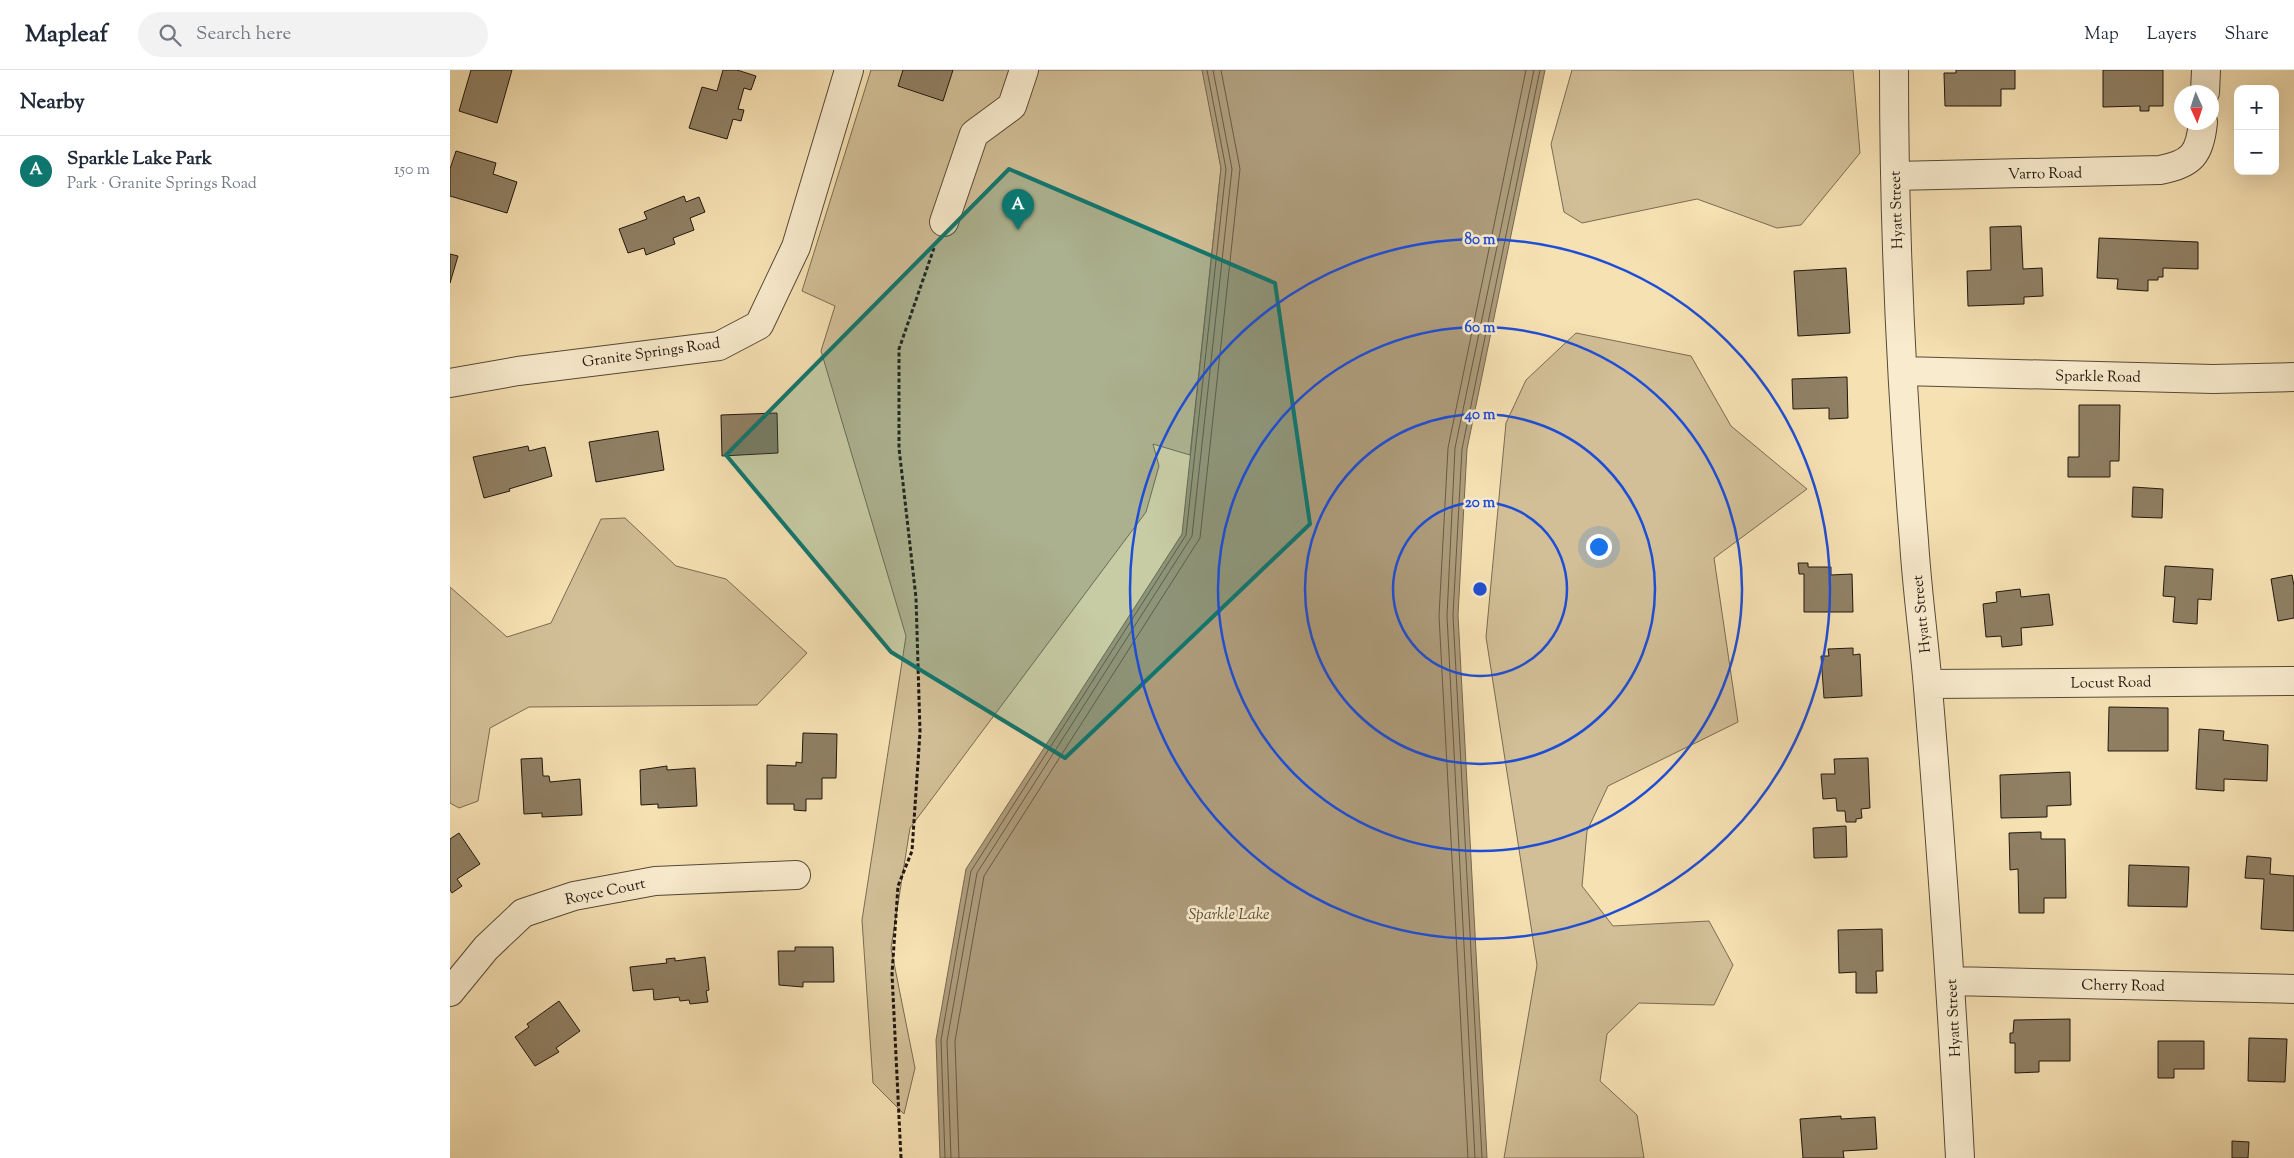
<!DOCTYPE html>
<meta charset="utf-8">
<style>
:root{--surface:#fff;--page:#f2f2f3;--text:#1f2937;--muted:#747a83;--line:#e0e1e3;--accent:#0f766e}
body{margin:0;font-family:"Sorts Mill Goudy",serif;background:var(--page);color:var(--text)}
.controls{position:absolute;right:15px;top:15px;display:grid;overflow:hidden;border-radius:10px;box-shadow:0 5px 20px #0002}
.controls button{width:45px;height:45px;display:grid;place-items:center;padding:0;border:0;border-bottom:1px solid var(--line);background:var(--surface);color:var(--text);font:25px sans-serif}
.compass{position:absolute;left:1724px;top:15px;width:45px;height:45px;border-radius:50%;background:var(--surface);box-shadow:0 5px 20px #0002;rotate:177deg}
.you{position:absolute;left:1148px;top:476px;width:18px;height:18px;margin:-12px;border:4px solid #fff;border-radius:50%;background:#1a73e8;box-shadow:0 0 0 8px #1a73e833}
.badge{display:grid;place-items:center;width:32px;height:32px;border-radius:50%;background:var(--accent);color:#fff;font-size:16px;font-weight:700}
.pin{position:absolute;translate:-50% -41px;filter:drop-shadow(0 1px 2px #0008)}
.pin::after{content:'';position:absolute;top:26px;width:18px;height:15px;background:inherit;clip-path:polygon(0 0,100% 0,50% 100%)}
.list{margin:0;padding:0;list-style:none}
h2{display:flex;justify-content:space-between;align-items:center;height:65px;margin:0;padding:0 20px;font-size:21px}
h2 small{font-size:16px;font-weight:400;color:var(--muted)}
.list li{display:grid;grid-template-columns:32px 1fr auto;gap:15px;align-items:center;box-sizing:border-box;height:70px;padding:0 20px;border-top:1px solid var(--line)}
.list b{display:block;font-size:19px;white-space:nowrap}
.list p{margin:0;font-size:16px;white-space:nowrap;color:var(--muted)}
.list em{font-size:16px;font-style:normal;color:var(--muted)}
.icon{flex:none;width:28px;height:28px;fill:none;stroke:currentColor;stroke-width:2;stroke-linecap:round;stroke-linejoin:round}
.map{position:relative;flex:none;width:1844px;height:1088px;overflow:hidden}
header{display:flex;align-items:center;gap:30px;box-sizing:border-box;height:70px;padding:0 25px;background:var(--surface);border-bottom:1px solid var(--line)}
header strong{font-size:24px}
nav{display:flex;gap:28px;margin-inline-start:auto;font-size:18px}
.search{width:350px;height:45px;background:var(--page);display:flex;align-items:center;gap:12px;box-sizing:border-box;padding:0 18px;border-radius:28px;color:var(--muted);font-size:19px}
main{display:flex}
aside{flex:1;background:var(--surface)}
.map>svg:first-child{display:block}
.green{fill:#d2bf97;stroke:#7a6b53}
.water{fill:#ae9c7b;stroke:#766750}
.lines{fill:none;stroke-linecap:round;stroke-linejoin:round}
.shore{stroke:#685a45;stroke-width:1}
.building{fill:#908064;stroke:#21170f}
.minor-casing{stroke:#564a38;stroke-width:30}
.path{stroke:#21170f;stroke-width:3;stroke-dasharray:4 2.5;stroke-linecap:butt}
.minor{stroke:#f9ecce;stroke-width:28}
.marked{fill:#0f766e;fill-opacity:0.2;stroke:#0f766e;stroke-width:4;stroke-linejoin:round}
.ring{fill:none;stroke:#1d4ed8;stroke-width:2.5}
.labels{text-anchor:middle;stroke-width:5;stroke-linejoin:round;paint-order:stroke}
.street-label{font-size:15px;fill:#21170f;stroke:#f9ecce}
.water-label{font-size:16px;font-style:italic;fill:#594c3a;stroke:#f9ecce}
.centre{fill:#1d4ed8;stroke:#f9ecce;stroke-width:2.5}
.ring-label{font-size:15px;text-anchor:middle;font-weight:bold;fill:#1d4ed8;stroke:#f9ecce;stroke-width:5;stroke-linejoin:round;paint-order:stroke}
</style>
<header>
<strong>Mapleaf</strong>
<div class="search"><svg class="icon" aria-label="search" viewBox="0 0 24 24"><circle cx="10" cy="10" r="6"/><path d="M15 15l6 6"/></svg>Search here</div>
<nav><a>Map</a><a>Layers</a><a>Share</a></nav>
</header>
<main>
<aside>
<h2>Nearby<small></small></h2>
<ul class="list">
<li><span class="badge">A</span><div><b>Sparkle Lake Park</b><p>Park · Granite Springs Road</p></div><em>150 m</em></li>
</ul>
</aside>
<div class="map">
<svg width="1844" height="1088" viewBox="0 0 1844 1088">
<rect width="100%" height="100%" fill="#f6e1b3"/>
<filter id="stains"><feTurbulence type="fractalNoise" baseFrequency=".004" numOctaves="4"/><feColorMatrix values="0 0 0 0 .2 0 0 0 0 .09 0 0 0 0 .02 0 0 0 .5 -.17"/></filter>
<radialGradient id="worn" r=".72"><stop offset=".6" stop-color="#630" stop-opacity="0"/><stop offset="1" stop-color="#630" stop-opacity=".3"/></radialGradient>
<path class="green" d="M421,0h332l18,98 -31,287 -37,-11 6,22 -13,46 -236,316 -19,120 24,120 -11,46 -31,-31 -11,-163 44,-284 -85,-285 14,-45 -33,-15z
M1122,0h281l7,83 -59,72 -24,3 -80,-29 -115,24 -18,-11 -13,-68z
M1126,263l115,23 40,70 76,63 -93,69 24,164 -130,64 -21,45 -5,55 31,40 96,-5 24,44 -19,40 -75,-2 -32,31 -7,47 37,34 7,43h-140l33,-193 -51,-328 20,-214 20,-43z
M175,448l51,48 50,13 81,74 -50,52 -228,2 -39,21 -12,73 -19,7 -9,-5v-216l57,50 44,-14 50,-104z"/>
<path class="water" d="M752,0h343l-78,379 -9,166 29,543h-547l-4,-118 30,-171 216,-335 39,-366z"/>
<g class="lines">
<path class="shore" d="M495,1088l-4,-118 30,-169 215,-336 40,-366 -19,-99
M501,1088l-4,-117 30,-168 215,-337 40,-367 -19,-99
M509,1088l-4,-117 29,-165 216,-338 40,-369 -19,-99
M1018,1088l-29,-542 9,-168 78,-378
M1025,1088l-28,-542 8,-168 79,-378
M1032,1088l-29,-543 9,-166 78,-379"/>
</g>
<path class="building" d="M21,0h41l-15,53 -38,-12z
M273,0h14l19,6 -5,14 -7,-2 -6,21 6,1 -3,11 -8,-2 -6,20 -38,-11 13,-41 15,4z
M453,0h50l-10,31 -45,-15z
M1506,0h59v19h-14v17h-56l-1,-33h12z
M1653,0h60v36h-14v5h-9v-5l-37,1z
M6,81l40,12 -3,11 24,8 -10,31 -57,-17v-27z
M234,126l2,6 13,-5 6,15 -15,6 4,12 -21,8 2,6 -29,11 -2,-7 -16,5 -9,-24 28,-10 -3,-7z
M1571,156l2,43 19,-1 1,28 -19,1v7l-56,2 -1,-35 24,-1 -1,-43z
M1649,168l99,4v27l-35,-1v9h-5v3h-10v11l-31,-2 1,-10 -21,-1z
M0,184l8,2 -8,27z
M1396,198l4,65 -52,3 -4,-65z
M1397,307l1,41 -19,1v-11l-36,1 -1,-30z
M1629,335h41l-1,56h-9v16h-42v-20h11z
M327,343l1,40 -56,3 -1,-41z
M208,361l6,39 -68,12 -7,-40z
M78,376l1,5 16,-4 7,29 -43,13 1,2 -26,7 -11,-41z
M1683,417l30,2 -1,29 -30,-1z
M1348,493h10v4h23v8l21,-1 1,38h-49v-38h-5z
M1715,496l48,3 -2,31 -13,-1 -1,25 -24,-2 2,-25 -12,-1z
M1842,505l2,11v32l-16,3 -7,-42z
M1570,519l1,8 28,-3 4,31 -32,3 1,17 -20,2 -1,-11 -15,1 -3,-33 14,-2 -1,-10z
M1403,578v7l7,-1 2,42 -38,2 -3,-42h8l-1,-7z
M1659,637l59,1v43h-60z
M1749,659l25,2 -1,9 45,5 -1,36 -43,-2v12l-28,-2z
M353,663l34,1 -1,44h-14v21h-16v12l-12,-1v-6h-27v-39l29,1v-4l6,1z
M92,688l1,18h6l1,6 30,-3 2,36 -40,2v-4l-18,1 -3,-55z
M1418,688l2,50 -9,1 1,9 -6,1v3h-10l-1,-11h-8l-1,-13 -13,1 -2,-25h14l-1,-15z
M217,696v4l28,-2 2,38 -39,2v-4l-17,1 -1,-35z
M1620,702l1,33 -24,1v11l-46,1 -1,-43z
M1396,756l1,31 -33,1 -1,-30z
M1591,762v7h24l1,59h-22v15h-25l-1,-44 -8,1 -1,-37z
M9,763l21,31 -23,15 5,7 -10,7 -2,-3v-51z
M1797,786l24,2 -1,16 24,2v55l-33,-2 3,-50 -19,-1z
M1679,795l60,2 -2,40 -59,-1z
M1432,859l1,42h-7l1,22h-21v-21l-17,1 -1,-43z
M345,877h38l1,35h-31v5l-24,-2 -1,-34h17z
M255,887l4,33 -3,1 2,11 -18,2 -1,-4 -9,1 -1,-4 -25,3 -1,-11 -20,2 -3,-24 37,-4 -1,-4 9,-1v3z
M109,931l21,30 -24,17 3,4 -24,14 -20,-29 14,-10 -2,-3z
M1620,949v42h-31v11l-24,1v-30h-5v-10h3l1,-13z
M1799,968l38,1 -2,43 -37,-1z
M1708,971h46v28h-30v9h-16z
M1391,1046v3l34,-2 2,32 -34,2 1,7h-41l-3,-39z
M1782,1071l17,1 -1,16h-16z"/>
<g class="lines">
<g class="minor-casing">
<path id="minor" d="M1444,0c0,157 7,314 20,471 3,49 10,98 14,147 13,157 24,313 32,470
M1755,22l1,-22
M1445,106l265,-6c32,-6 40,-16 43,-48
M494,152l30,-88 38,-28 12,-36
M1453,301l310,8 81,-2
M0,313l68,-12 201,-25 40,-21 37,-78 53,-177
M1478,614l366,-3
M1501,911l343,8
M0,922l36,-44 37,-35 51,-17 81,-15 141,-6"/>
</g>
<path class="path" d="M451,1088l-9,-184 6,-88 14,-35 8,-119 -4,-134 -17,-150v-99l35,-101"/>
<use href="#minor" class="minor"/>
</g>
<path class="marked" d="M559,99l266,114 35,241 -245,234 -174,-106 -165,-197z"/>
<g class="ring">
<circle cx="1030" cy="519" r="87"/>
<circle cx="1030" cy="519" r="175"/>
<circle cx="1030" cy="519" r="262"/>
<circle cx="1030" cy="519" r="350"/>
</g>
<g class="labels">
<g class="street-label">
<text transform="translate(1595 103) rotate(-1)" y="5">Varro Road</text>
<text transform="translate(1446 140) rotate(-92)" y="5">Hyatt Street</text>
<text transform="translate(201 282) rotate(-8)" y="5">Granite Springs Road</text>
<text transform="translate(1648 306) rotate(1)" y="5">Sparkle Road</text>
<text transform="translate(1471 544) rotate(-96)" y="5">Hyatt Street</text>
<text transform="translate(1661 612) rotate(-1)" y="5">Locust Road</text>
<text transform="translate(155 821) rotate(-12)" y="5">Royce Court</text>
<text transform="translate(1673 915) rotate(1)" y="5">Cherry Road</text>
<text transform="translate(1503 948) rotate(-93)" y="5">Hyatt Street</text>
</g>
<g class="water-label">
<text x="779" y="849">Sparkle Lake</text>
</g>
</g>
<circle cx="1030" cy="519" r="8" class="centre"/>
<g class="ring-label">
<text x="1030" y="174">80 m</text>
<text x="1030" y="262">60 m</text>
<text x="1030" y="349">40 m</text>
<text x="1030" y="437">20 m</text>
</g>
<rect width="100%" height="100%" filter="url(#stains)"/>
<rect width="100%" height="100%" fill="url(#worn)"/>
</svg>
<div class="controls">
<button>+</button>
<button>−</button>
</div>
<svg class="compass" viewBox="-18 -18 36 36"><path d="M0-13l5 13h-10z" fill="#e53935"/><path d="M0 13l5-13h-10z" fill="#747a83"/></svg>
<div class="you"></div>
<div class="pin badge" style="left:568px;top:160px">A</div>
</div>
</main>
